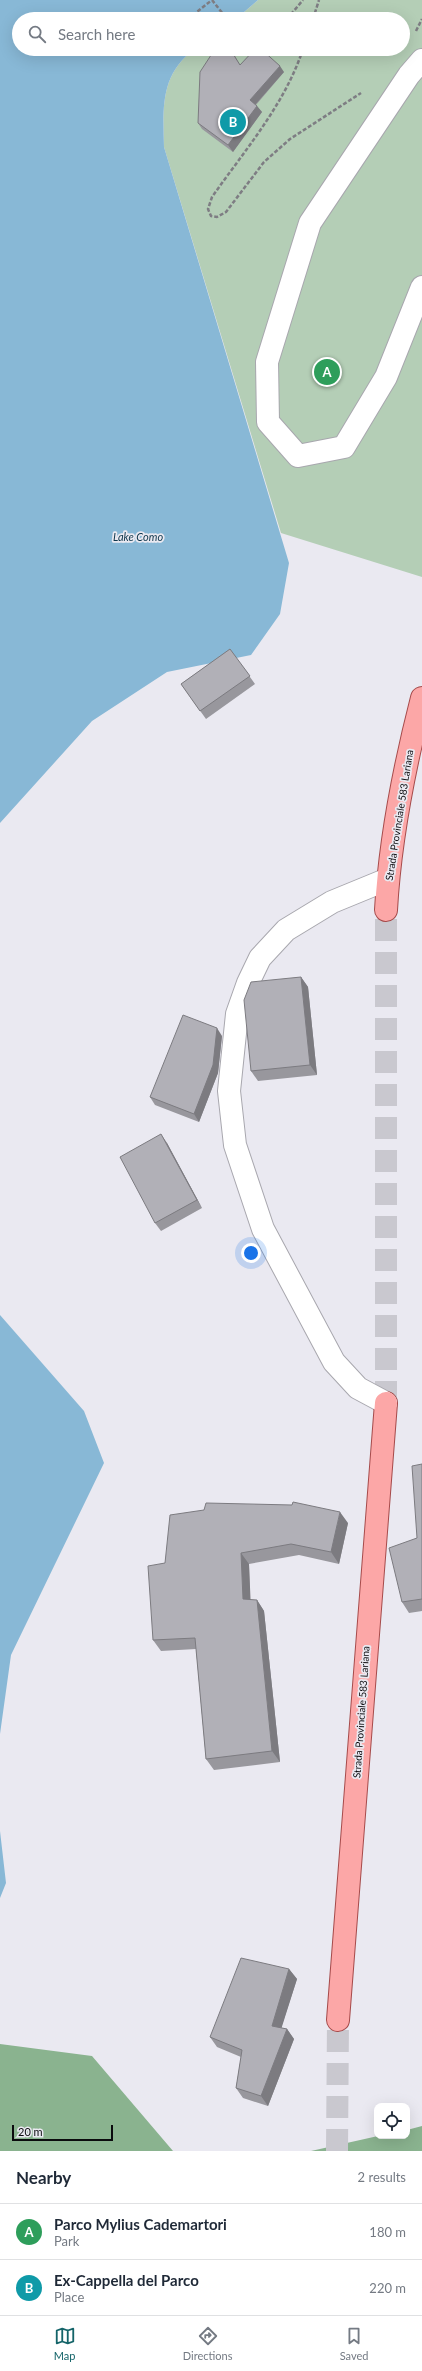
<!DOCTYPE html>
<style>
:root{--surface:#fff;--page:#f6f6f7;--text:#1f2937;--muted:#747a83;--line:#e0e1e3;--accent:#146469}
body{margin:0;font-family:Lato,sans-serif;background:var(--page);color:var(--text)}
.controls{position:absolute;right:12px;bottom:12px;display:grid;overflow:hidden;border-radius:8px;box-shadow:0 4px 16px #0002}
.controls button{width:36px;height:36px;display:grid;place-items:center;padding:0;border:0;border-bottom:1px solid var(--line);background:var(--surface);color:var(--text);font:20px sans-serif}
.scale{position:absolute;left:12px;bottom:10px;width:101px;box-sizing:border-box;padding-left:4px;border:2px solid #0b0b0e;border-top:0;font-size:11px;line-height:14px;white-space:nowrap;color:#0b0b0e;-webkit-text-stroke:3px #eae9f1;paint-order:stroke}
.you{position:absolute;left:251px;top:1253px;width:14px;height:14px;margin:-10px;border:3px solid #fff;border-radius:50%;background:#1a73e8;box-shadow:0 0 0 6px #1a73e833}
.badge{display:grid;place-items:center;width:26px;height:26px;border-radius:50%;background:var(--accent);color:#fff;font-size:13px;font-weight:700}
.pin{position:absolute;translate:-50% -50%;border:2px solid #fff;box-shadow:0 1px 4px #0006}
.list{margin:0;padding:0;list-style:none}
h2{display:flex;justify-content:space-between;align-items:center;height:52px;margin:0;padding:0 16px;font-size:17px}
h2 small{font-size:13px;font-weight:400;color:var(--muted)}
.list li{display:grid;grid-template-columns:26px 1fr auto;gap:12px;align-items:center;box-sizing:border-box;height:56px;padding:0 16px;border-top:1px solid var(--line)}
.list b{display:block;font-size:15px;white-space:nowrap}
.list p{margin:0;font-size:13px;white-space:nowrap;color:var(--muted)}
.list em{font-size:13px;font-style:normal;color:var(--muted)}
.icon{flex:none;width:22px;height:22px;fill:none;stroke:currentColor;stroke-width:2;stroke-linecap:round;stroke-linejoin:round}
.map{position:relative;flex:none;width:422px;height:2151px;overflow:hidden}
.search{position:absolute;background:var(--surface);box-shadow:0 4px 16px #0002;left:12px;right:12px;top:12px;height:44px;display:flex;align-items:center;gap:10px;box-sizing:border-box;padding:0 14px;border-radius:22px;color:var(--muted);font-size:15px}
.sheet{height:164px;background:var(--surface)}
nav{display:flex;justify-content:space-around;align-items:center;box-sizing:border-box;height:56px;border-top:1px solid var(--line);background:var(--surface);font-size:11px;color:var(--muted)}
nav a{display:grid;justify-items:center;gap:2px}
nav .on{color:var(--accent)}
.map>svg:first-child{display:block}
.green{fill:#b4ceb6}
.forest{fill:#8ab38f}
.water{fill:#88b8d6}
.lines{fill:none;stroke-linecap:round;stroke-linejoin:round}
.major-tunnel{stroke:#c9c8cf;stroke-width:22;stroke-dasharray:22 11;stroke-linecap:butt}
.minor-casing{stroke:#a8a7ae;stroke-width:24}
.major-casing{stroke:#a64b4b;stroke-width:24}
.path{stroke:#7e7d83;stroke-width:2.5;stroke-dasharray:4 2;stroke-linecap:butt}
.minor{stroke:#fff;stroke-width:22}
.major{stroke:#fca7a7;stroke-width:22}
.wall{fill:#98979d}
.shaded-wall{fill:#7c7b80}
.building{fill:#b1b0b7;stroke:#7c7b80}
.labels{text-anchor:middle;stroke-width:3.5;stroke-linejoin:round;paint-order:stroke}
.street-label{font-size:10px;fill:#0b0b0e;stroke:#eae9f1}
.water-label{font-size:11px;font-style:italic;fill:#0e364c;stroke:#eae9f1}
</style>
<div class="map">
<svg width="422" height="2151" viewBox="0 0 422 2151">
<rect width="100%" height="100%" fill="#eae9f1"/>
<path class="green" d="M258,0h164v577l-141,-44 -117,-386c-1,-39 -4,-73 31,-98h208v-30h-167z"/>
<path class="forest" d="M0,2044l92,12 81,95h-173z
M422,2126v25h-111l67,-15h29v-6z"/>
<path class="water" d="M0,0h258l-22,19h-217v30h176c-35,25 -32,59 -31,98l125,416 -9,51 -29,41 -84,17 -75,49 -92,102z
M0,1315l84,96 20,52 -93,192 -11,79z
M0,1831l6,52 -6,15z"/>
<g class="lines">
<path class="major-tunnel" d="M386,1403v-493
M337,2151l1,-131"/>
<g class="minor-casing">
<path id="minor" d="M422,60l-13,15 -99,148 -43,139 1,60 30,34 46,-9 42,-70 36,-90
M386,1403l-28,-15 -24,-26 -71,-133 -28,-84 -6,-54 8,-77 11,-31 12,-25 26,-28 46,-28 56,-23"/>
</g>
<g class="major-casing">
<path id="major" d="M386,910c4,-72 18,-142 36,-212
M338,2020l48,-617"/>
</g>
<path class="path" d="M212,0l15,19
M188,19l24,-19
M287,19l16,-19
M313,19l6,-19
M416,31l6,-12
M303,49c-18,55 -58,101 -91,148l-4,12 3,7 6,1 9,-5 38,-50 26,-23 71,-46"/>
<use href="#minor" class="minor"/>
<use href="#major" class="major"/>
</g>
<path class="wall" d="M215,49h16l9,16 44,7 -28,33 6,7 -29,40 -31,-23 -4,-6z
M230,649l25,35 -49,35 -25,-35z
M301,977l7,10 9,88 -59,6 -7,-10z
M222,1036l-4,37 -19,49 -44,-17 -5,-8z
M167,1143l35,65 -41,23 -6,-8z
M422,1464v147l-13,2 -7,-11 15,-64z
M348,1523l-9,41 -40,-9 -50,9 1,36h7l7,11 16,151 -66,8 -8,-11 -10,-110 -35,2 -8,-11 12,-77z
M289,1969l8,10 -16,49 6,1 7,10 -26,67 -25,-8 -7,-10 5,-31 -24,-10 -7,-10z"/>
<path class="shaded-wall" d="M280,66l4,6 -30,34 -4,-6z
M257,106l5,6 -29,40 -5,-7z
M301,977l7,10 9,88 -7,-10z
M217,1028l5,8 -4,37 -19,49 -5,-8z
M161,1134l6,9 35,65 -5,-8z
M340,1512l8,11 -9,41 -8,-12z
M241,1553l8,11 2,46 -8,-11z
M257,1600l7,11 16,151 -8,-11z
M289,1969l8,10 -18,57 -7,-10z
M287,2029l7,10 -26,67 -7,-10z"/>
<path class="building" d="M215,49h15l10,16 15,-16h6l19,17 -30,34 7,6 -29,39 -30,-22 2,-51z
M230,649l20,27 -50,35 -19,-27z
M301,977l9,88 -59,6 -7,-71 7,-18z
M183,1015l34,13 -4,37 -19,49 -44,-17z
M161,1134l36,66 -42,23 -35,-66z
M422,1464v135l-20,3 -13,-54 28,-10 -5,-72z
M293,1502l47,10 -9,40 -40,-8 -50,9 2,46 14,1 15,151 -66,8 -11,-121 -42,2 -5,-74 17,-3 5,-48 34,-5 2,-7 86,2z
M241,1958l48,11 -17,57 15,3 -26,67 -25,-8 6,-38 -32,-13z"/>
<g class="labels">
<g class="street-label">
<text transform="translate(399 815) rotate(-81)" y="4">Strada Provinciale 583 Lariana</text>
<text transform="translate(361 1712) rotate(-86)" y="4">Strada Provinciale 583 Lariana</text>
</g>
<g class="water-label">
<text x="138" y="541">Lake Como</text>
</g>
</g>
</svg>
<div class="controls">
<button><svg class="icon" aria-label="locate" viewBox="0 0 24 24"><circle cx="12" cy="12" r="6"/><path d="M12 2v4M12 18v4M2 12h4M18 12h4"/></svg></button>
</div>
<div class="scale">20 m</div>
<div class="you"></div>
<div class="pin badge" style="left:327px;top:372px;background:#2e9e5b">A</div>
<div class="pin badge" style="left:233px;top:122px;background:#0f9aa8">B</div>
<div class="search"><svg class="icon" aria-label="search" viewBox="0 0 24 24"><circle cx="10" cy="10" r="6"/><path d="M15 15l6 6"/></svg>Search here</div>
</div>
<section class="sheet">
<h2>Nearby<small>2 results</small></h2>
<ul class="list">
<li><span class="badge" style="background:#2e9e5b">A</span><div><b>Parco Mylius Cademartori</b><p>Park</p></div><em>180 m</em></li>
<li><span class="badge" style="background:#0f9aa8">B</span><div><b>Ex-Cappella del Parco</b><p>Place</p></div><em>220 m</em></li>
</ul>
</section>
<nav>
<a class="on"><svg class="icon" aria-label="map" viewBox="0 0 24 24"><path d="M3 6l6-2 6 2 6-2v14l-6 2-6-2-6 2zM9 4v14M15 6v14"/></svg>Map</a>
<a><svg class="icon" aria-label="directions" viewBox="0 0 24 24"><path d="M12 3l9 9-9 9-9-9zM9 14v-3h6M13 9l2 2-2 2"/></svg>Directions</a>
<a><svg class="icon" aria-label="saved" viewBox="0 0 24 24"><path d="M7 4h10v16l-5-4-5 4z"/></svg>Saved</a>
</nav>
